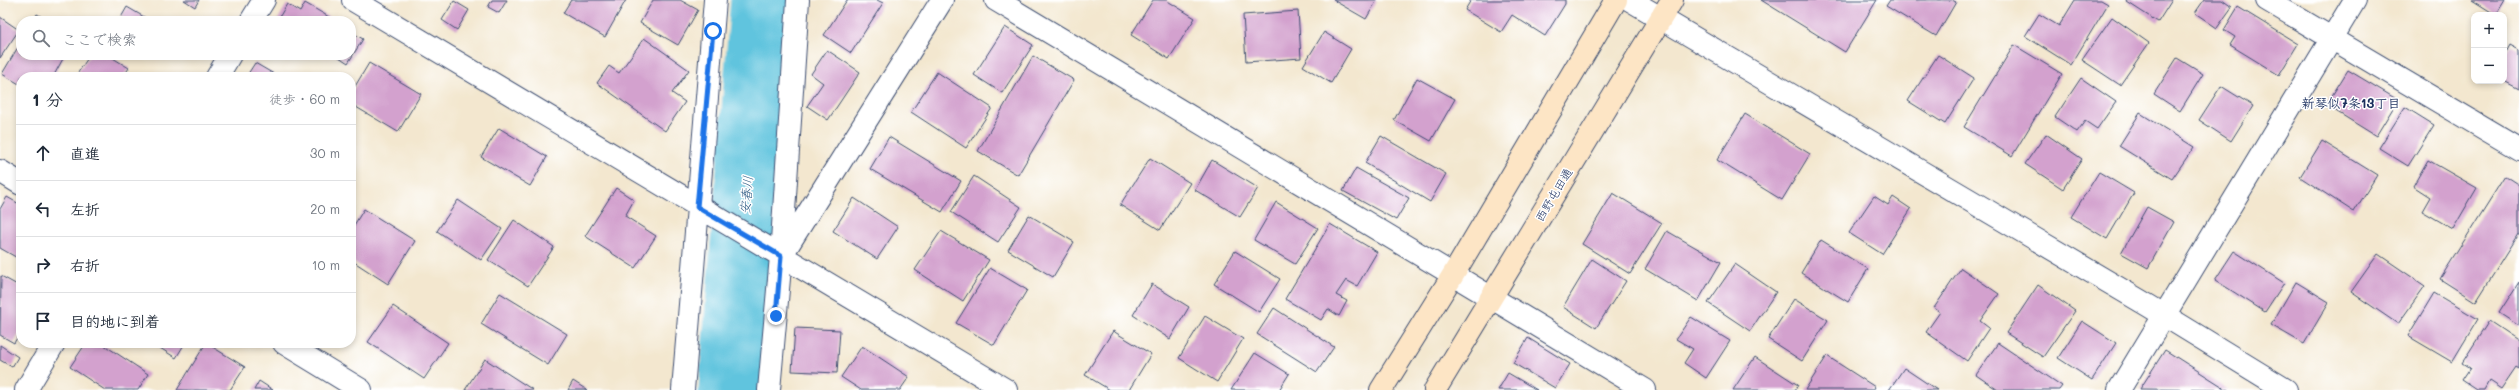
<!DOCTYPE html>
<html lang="ja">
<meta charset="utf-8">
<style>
:root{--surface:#fff;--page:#f2f2f3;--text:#1f2937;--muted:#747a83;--line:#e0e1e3}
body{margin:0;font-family:Mali,"Klee One",sans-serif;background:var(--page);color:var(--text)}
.controls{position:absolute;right:12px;top:12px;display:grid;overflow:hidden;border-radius:8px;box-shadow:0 2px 6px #0003}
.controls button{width:36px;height:36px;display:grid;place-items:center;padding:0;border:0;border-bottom:1px solid var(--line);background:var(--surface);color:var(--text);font:20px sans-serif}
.stop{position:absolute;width:12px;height:12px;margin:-9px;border:3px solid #1a73e8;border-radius:50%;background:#fff}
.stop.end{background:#1a73e8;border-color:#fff;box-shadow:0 1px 4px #0008}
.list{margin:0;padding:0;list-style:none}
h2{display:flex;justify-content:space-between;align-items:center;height:52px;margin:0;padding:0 16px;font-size:17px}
h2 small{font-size:13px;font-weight:400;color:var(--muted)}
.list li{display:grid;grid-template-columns:26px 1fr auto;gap:12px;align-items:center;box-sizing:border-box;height:56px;padding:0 16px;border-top:1px solid var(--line)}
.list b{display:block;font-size:15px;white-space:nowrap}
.list em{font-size:13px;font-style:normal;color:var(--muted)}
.icon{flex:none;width:22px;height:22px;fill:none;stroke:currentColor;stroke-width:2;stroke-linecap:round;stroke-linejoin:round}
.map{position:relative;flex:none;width:2519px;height:390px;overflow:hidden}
.search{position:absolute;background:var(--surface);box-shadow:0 2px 6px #0003;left:16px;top:16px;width:340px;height:44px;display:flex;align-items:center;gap:10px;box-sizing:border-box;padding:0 14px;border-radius:16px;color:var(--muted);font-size:15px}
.panel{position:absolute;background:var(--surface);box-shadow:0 2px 6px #0003;left:16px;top:72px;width:340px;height:276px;border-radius:16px}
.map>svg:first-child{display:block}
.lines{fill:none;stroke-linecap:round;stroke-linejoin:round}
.river{stroke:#60c4de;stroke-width:63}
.building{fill:#d3a1ce}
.street-casing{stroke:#3b4b6f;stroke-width:24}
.secondary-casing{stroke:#3b4b6f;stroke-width:24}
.street{stroke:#fff;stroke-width:22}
.secondary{stroke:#fde5c5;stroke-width:22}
.route{stroke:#1a73e8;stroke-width:5}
.labels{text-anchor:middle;stroke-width:3;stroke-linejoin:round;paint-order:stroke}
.street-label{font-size:12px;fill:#1b2f5e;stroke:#fff}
.neighbourhood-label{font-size:13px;font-weight:bold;fill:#1b2f5e;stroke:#fff}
.water-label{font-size:13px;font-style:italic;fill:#305c84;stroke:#fff}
</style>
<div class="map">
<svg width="2519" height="390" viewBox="0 0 2519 390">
<rect width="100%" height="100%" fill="#fff"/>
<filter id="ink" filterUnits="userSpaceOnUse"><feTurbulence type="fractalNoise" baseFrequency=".025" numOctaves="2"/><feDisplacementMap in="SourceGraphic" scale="8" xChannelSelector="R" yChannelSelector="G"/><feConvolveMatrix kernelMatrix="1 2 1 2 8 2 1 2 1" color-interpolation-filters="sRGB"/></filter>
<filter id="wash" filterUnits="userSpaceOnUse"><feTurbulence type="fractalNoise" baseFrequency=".012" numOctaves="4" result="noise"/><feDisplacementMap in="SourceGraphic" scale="16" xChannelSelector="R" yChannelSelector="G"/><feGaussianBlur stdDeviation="0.9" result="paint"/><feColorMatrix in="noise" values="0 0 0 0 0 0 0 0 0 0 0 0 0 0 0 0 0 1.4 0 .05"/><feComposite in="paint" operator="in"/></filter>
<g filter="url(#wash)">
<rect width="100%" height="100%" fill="#f3e7cf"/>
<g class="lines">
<path class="river" d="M730,390l32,-390"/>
</g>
<g id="blocks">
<path class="building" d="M184,0h15l-4,7z
M492,0h15l-8,13 -11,-6z
M571,0h55l-21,37 -42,-24z
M653,0h27l18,10 -20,35 -38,-22z
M847,0h30l6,3 -32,50 -27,-18z
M1153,0h13l29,18 -26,41 -38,-24z
M1333,0h44l-11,19z
M1471,0h94v4l-20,32 -33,-21 -11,17 -36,-22z
M1761,0h116l-32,52z
M1890,0h62l4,2 -20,34 -50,-30z
M2075,0h26l7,4 -37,61 -46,-29 14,-22 20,12z
M2128,0h44l-14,22 -31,-20z
M2204,0h18l10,7 -15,21 -22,-15z
M2472,0h33l-9,15z
M454,1l15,9 -12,20 -15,-10z
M305,3l31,18h-59l10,-17 13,8z
M127,7l24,14h-32z
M2238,7l60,37 -19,31 -49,-30 5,-8 -11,-7z
M1298,11l3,47 -55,4 -3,-47z
M37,14l12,7h-16z
M0,17l19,13 -19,28z
M2112,17l37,26 -29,42 -38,-25z
M1005,27l28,18 -31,48 -28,-18z
M351,32l12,7 -15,24 -12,-8h15z
M1324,32l27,17 -20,34 -28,-17z
M644,38l45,32 -17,23 13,9 -20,29 -68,-48 12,-17 10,7z
M21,42v13h44l-12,22h-32v8l-19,-11z
M2014,45l48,29 -50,82 -48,-29z
M2510,45l9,5v39l-15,-8v-25z
M827,50l33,22 -32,48 -21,-14 16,-23 -12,-9z
M90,55h18l21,13 -6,9h-48z
M1938,55l36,23 -29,46 -37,-23z
M1033,56l41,24 -56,95 -40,-24z
M2177,58l26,16 -23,37 -26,-17z
M255,63l24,14h-33z
M369,63l52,31 -23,38 -47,-28v-11z
M2348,70l50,30 -22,36 -50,-31z
M937,72l55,36 -26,40 -55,-36z
M1417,78l38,21 -24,42 -37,-21z
M2081,78l35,24 -19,27 -12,-8 -8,11 -22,-15z
M2221,86l32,20 -22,35 -32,-21z
M2405,107l29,18 -26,41 -29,-18z
M2140,113l54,34 -22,32 -53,-33z
M1745,114l65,40 -28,46 -65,-40z
M499,128l48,29 -17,29 -49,-29z
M2046,134l36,25 -19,30 -38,-25z
M1381,136l65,38 -16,28 -65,-39z
M889,137l72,44 -19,31 -72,-43z
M2322,141l55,34 -23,37 -54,-35z
M1150,158l40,25 -30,47 -40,-25z
M1212,160l46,28 -18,29 -45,-27z
M2428,160l49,28 -24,41 -31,-18 8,-14 -17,-11z
M1356,168l53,30 -13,22 -53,-29z
M2099,172l35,21 -27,46 -36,-22z
M974,176l47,31 -23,35 -47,-30z
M2505,176l14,9v49l-43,68 -36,-23z
M616,188l18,12 -9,16 31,20 -21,32 -50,-32z
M1613,193l49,30 -32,51 -48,-30z
M1874,196l14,9 5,-8 18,12 -29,45 -33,-21z
M7,197l14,8v55l-21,-12v-39z
M854,198l44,29 -21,32 -44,-28z
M458,200l44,29 -21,31 -44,-29z
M1276,202l42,26 -23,36 -41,-24z
M2147,207l27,15 -26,46 -27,-15z
M364,209l51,32 -27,43 -37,-24v-30z
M1029,215l45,27 -21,35 -45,-27z
M514,220l40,27 -26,39 -40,-26z
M1330,224l47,28 -20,34 -11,-6 -10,15 11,6 -8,15 -11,-7 -7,11 -36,-21z
M941,231l48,29 -26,41 -48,-31z
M1667,231l54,31 -23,39 -53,-32z
M1821,240l47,29 -20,33 -47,-29z
M1235,251l45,28 -21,33 -45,-28z
M2234,251l50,32 -19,29 -50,-32z
M2378,254l47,32 -27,38 -47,-32z
M1592,259l34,22 -30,47 -33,-21z
M1735,264l41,28 -26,39 -42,-28z
M990,268l37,22 -33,55 -38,-22z
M1961,268l38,26 -19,27 9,7 -22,33 -41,-29 14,-20 -6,-4z
M1,276l20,11v44l-7,12 -14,-8z
M2296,282l33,20 -25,42 -33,-19z
M2519,282v44l-20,-13z
M1152,284l37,23 -19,32 -37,-24z
M2038,285l37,26 -32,46 -37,-24z
M500,293l67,41 -19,31 -67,-41z
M2434,293l44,26 -26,43 -44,-26z
M1794,299l34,21 -26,41 -34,-22z
M393,306l55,37 -24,36 -56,-37z
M1274,308l60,39 -17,25 -60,-38z
M1205,316l38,23 -26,43 -38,-24z
M1691,317l39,24 -24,37 -22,-15 9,-14 -17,-10z
M2082,321l34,22 -24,37 -34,-22z
M2489,321l30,20v28l-3,-2 -15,22 -12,-8 -5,9h-7l-15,-10 8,-12 -8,-5z
M795,328l45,2 -3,43 -45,-2z
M1113,331l38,23 -22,36h-19l-25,-15z
M1528,338l42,26 -15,24 -42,-25z
M86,343h15l47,31 -10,16h-33l-35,-23z
M152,343h33l-9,15z
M206,343l39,24 -15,23h-53z
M1998,343l64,43 -3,4h-61l-22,-15z
M0,345l18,12 -6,10 -12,-7z
M862,346l47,31 -9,13h-39l-20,-13z
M2165,350l63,40 -88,-1z
M1255,353l34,21 -10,16h-48z
M1827,356l48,31 -2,3h-68z
M1755,357l43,28 -3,5h-62z
M485,359l48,31h-68z
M1904,368l33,22h-48z
M1508,373l29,17h-39z
M259,381l14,9h-19z
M573,381l14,9h-19z"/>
</g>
</g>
<g filter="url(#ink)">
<use href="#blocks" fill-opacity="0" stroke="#3b4b6f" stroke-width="1"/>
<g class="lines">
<g class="street-casing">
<path id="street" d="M353,0l653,390
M996,0l649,390
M1630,0l519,306 137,84
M2267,0l252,149
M251,21l13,-21
M217,77l13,-22
M0,171l21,13
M783,253l159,-253
M284,343l77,47
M26,390l28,-47
M683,390l32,-390
M769,390l12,-134 17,-256
M2119,390l236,-390"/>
</g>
<g class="secondary-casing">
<path id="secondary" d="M1381,390l72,-115 163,-275
M1435,390l237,-390"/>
</g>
<use href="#street" class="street"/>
<use href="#secondary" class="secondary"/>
</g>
</g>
<g class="lines" filter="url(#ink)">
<path class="route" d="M713,31l-16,176 84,49 -5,60"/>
</g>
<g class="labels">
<g class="street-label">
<text transform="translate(1554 195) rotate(-59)" y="4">西野屯田通</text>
</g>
<g class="neighbourhood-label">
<text x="2351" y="108">新琴似7条13丁目</text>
</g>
<g class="water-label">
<text transform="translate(746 195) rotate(-85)" y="5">安春川</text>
</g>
</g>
</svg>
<div class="controls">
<button>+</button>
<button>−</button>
</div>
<div class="stop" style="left:713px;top:31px"></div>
<div class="stop end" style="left:776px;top:316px"></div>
<div class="search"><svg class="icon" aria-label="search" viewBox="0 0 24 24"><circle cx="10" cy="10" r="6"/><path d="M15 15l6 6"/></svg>ここで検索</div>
<section class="panel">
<h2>1 分<small>徒歩 · 60 m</small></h2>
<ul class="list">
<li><svg class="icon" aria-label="ahead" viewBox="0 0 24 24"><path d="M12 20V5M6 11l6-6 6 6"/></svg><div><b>直進</b></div><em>30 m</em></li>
<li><svg class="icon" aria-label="left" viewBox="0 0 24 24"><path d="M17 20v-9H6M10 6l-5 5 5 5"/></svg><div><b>左折</b></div><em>20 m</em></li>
<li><svg class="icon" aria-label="right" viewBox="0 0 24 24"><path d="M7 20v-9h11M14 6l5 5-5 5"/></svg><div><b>右折</b></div><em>10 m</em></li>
<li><svg class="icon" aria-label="arrive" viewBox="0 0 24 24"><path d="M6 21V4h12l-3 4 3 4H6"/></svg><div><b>目的地に到着</b></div></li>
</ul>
</section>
</div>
